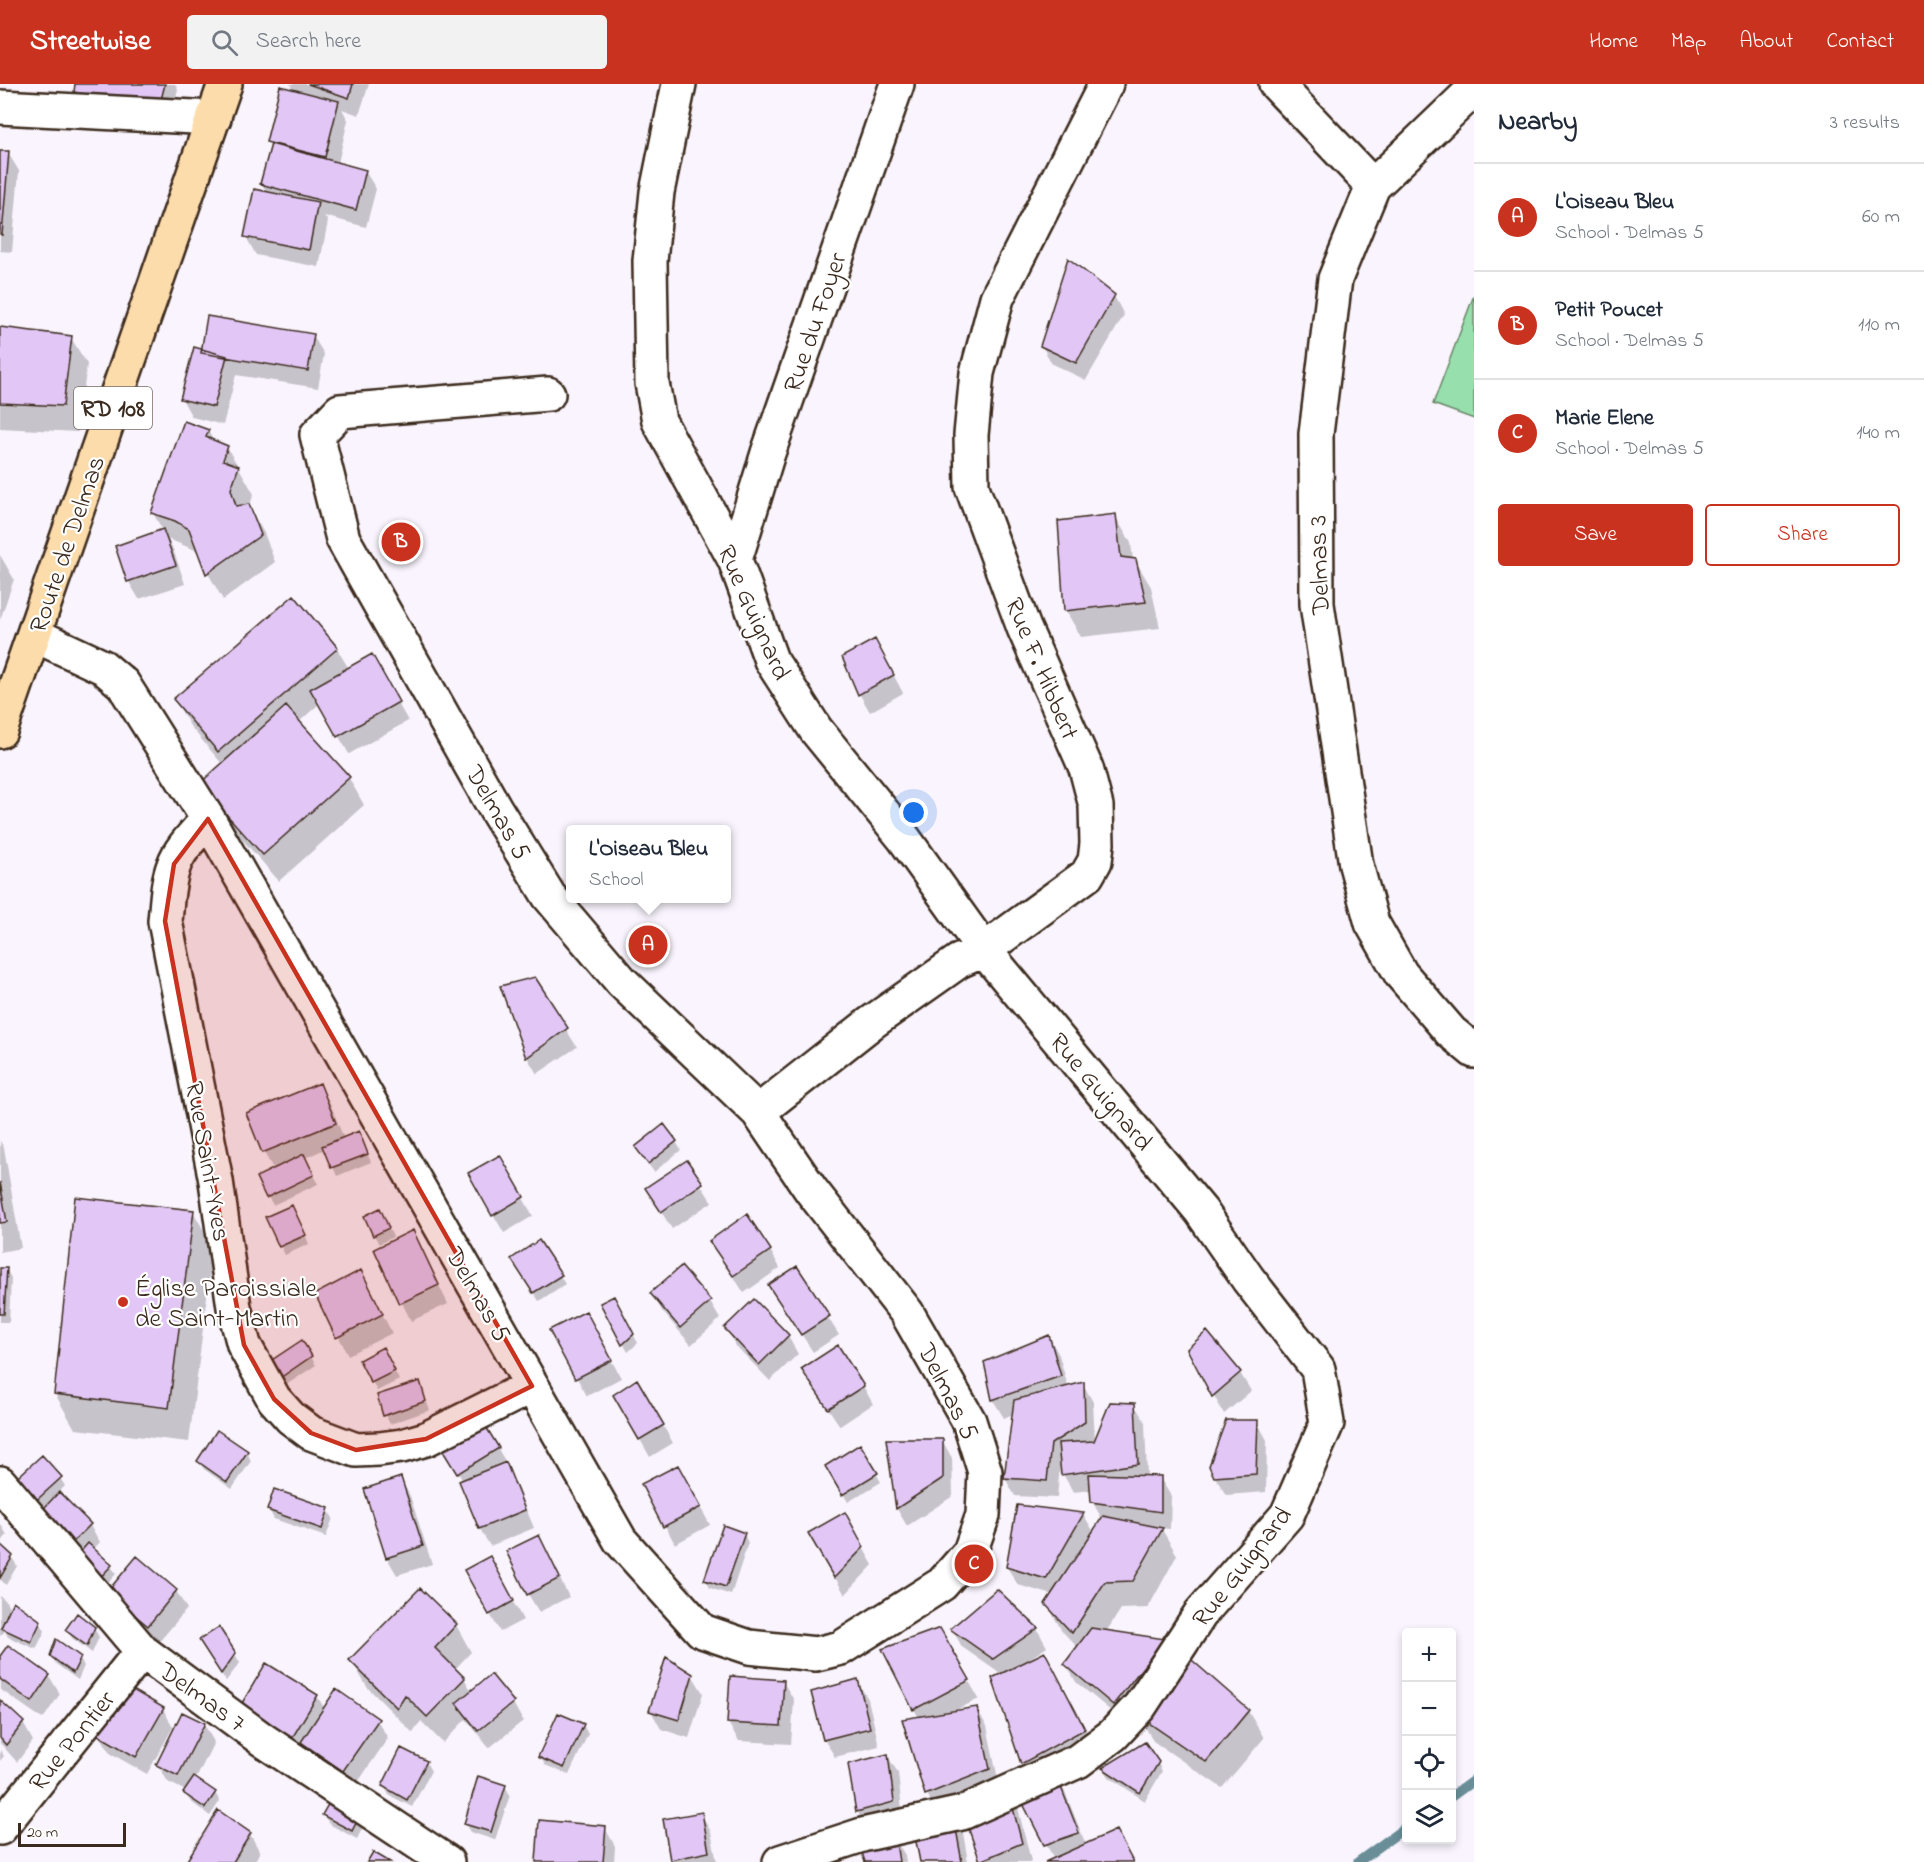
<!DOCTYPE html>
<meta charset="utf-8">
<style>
:root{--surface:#fff;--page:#f2f2f3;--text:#1f2937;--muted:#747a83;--line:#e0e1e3;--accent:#c8321e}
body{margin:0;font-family:"Indie Flower",sans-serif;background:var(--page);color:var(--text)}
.controls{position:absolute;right:18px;bottom:18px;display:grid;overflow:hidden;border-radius:6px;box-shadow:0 3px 9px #0003}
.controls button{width:54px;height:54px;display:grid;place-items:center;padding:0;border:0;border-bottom:2px solid var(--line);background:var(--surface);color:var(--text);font:30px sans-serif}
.scale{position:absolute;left:18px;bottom:15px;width:108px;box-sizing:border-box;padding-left:6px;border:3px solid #3b2a1e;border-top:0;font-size:16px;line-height:21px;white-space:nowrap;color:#3b2a1e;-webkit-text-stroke:4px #fff;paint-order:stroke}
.you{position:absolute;left:914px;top:729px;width:21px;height:21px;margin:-15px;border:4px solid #fff;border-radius:50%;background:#1a73e8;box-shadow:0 0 0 9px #1a73e833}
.badge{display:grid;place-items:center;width:39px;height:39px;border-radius:50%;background:var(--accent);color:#fff;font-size:20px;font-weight:700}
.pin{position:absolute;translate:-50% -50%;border:3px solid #fff;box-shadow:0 2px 6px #0006}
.popup{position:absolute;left:566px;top:741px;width:165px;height:78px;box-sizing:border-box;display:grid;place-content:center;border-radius:6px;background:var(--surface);filter:drop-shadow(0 2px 4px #0005);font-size:20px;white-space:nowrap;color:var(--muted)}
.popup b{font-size:22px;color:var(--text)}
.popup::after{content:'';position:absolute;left:50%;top:100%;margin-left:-12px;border:12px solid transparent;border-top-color:var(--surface)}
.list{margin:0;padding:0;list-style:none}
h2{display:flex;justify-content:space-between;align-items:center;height:78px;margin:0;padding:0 24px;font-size:26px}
h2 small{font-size:20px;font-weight:400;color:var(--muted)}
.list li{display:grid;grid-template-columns:39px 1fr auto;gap:18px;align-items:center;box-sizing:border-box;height:108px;padding:0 24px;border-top:2px solid var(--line)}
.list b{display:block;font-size:22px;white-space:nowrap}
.list p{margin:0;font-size:20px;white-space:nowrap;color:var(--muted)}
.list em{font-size:20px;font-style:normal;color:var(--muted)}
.actions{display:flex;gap:12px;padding:18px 24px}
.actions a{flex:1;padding:14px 0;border:2px solid var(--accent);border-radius:6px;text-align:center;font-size:21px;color:var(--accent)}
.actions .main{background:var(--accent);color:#fff}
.icon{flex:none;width:33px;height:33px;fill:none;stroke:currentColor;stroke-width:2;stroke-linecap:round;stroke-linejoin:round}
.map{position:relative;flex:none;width:1474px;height:1778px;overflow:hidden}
header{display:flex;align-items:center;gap:36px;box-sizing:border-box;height:84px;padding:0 30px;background:var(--accent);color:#fff}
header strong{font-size:28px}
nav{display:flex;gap:33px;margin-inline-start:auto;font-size:21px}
.search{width:420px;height:54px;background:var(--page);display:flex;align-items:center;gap:15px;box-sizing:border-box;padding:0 21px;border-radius:6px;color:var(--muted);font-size:22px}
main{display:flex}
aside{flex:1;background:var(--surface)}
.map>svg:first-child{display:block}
.green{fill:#97dfad;stroke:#698466;stroke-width:1.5}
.shadow{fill:#0003}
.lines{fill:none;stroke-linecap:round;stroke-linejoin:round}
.stream{stroke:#698e98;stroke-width:10}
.building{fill:#e2c7f6;stroke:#3b2a1e;stroke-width:1.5}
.minor-casing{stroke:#3b2a1e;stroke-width:38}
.major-casing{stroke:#3b2a1e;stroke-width:38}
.minor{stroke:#fff;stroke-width:33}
.major{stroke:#fddcac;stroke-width:33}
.marked{fill:#c8321e;fill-opacity:0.2;stroke:#c8321e;stroke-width:4.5;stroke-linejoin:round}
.poi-dot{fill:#c8321e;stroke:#fff;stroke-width:2}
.labels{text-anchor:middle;stroke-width:4.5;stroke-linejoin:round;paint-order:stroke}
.shield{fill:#fff;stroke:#766a62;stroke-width:1.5}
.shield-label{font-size:24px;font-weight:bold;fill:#3b2a1e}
.street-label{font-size:26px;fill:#3b2a1e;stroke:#fff}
.poi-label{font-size:26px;fill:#3b2a1e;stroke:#fff;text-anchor:start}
</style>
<header>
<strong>Streetwise</strong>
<div class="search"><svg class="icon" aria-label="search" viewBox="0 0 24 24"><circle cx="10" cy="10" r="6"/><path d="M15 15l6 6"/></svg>Search here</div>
<nav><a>Home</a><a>Map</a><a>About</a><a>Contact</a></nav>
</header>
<main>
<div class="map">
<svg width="1474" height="1778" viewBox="0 0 1474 1778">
<rect width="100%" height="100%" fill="#f9f4fd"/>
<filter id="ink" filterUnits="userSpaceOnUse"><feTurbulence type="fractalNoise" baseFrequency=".0167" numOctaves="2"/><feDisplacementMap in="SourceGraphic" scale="12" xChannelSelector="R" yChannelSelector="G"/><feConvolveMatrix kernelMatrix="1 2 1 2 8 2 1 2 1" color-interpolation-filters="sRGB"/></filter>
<g filter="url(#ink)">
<path class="green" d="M1474,211v124l-41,-15z"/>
<path class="shadow" d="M77,0h98l3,5 -9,36 -83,-15 -10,-18z
M290,0h79l-10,31 -17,-6 6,11 -10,43 27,8 11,18 -10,38 -42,-11 4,5 -9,46 -63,-12 -10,-18 21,-44 -5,-9 9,-36 -3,-6 26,-51z
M0,68l8,1 11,18 -7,81 -12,-1z
M1114,212l10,19 -38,65 -34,-16 -10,-18z
M0,244l71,10 16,26 -9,68 -78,-4z
M313,252l11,18 -6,34 -82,-13 -13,50 -31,-8 -10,-18 21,-48z
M208,347l6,11 13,5 27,47 -5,13 15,26 11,29 -52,38 -15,-27 -8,-21 -32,-13 5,10 12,35 -46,15 -10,-17 -12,-35 46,-16 -10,-18z
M1115,432l16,27 2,17h2l16,27 9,41 -79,9 -15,-26z
M0,471l14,24 -14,41z
M337,565l12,20 22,-13 37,65 -59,33 -29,-51 -21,19 50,56 15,27 -85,76 -62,-70 6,-46 -33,-39 -15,-26z
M844,574l41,1 18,34 -33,19 -10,-17z
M534,895l43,68 -40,27 -10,-17z
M319,1001l11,18 14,36 14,-6 13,29 -34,14 -12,-27 -20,9 13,26 -45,21 -5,-8 6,-27 -10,-17 -16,-39z
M0,1057l4,7 17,100 -21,4z
M676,1058l5,8 -27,22 -12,-16z
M500,1073l33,59 -29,17 -34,-59z
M686,1078l26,40 -40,27 -25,-40z
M193,1127l20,36 -24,195 -114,-13 -20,-35z
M297,1131l12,29 -24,11 -18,-37z
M385,1135l8,18 -14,7 -5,-9z
M413,1148l35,72 -37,17 -35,-71z
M711,1157l59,9 10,18 -36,25z
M518,1184l42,8 5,8 -26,17z
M796,1184l43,67 -26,17 -32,-49z
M0,1185h6l5,9 -2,44h-9z
M361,1188l31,61 -44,22 -31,-61z
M652,1209l58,9 10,17 -29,26 -29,-34z
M613,1214l25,45 -10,9 -26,-48z
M726,1244l62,8 10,18 -28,27 -34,-35z
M551,1247h45l25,47 -34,18z
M1207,1250l33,39 11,18 -27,23 -35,-64z
M1049,1253l10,18 9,32 15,-3 10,18 2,40 39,-38 11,18 2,55 13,1 11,18 -1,33 -9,-1 16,27 -29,53 -27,1 -15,23 58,9 -40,81 -48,-40 -10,-18 12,-16 -16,-17 -15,-27 6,-9 -35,-10 -11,-18 76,-53 11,18 8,-13 -10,-18 -1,-11 -18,2 -10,-18 -3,-9 -3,33 -42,-2 -10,-18 8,-64 -9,4 -11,-18 -8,-37z
M301,1258l15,23 -30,20 -10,-15z
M388,1274l11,22 -22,11 -16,-31z
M637,1297l36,62 -23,14 -35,-62z
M419,1299l11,27 -40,14 -5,-9z
M863,1302l10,18 -33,22 -26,-39z
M1257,1338l10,18 -1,52 -40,3 -11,-18z
M437,1354l61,11 10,17 -1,1 8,15 19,46 -44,18 -10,-17 -17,-48z
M888,1356h54l10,18 1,38 -46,30 -10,-17z
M860,1362l21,36 -33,20 -21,-35z
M247,1368l4,9 -19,28 -28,-20 -5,-8z
M60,1394l5,8 -7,7 31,31 11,18 -7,8 18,16 5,8 -16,18 -22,-20 -27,-68 -2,-2 -15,14 -19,-21z
M400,1395l10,17 22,68 -35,11 -10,-17z
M688,1400l22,41 -35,19 -32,-59z
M269,1426h59l5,8 -7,19 -52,-18z
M0,1439l7,12 -7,9z
M853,1446l20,35 -28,30 -35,-62z
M744,1450l4,9 -17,52 -21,-7 -4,-9z
M0,1462l12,11 5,9 -11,19 -6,-6z
M548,1471l21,42 -30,15 -11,-18z
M137,1474l39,33 11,18 -29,34 -39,-33z
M499,1492l24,44 -23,12 -10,-18z
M997,1507l40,38 10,18 -21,14 34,20 39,75 -42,23 8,13 21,53 46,17h-84l6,-3 -38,-72 17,-6 -10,-17 -29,-86 8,-3 -40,-28 -10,-18z
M0,1512l5,4 6,10 29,12 5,9 -9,18 -28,-12 -3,-6 -5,5z
M456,1541l15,27 -16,17 9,9 8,14 41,11 10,18 -34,27 -23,-29 -23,24 -22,-22 -8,12 -46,-46 -16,-27z
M94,1544l5,9 -7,16 -20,-15 -5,-8z
M940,1546l39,69 -25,12 22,-2 11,17 12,58 17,16 15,61 -2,1h-46l-22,-59v18l7,41h-47l12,-57 -6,-11 -23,-74 15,-2 -5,-9z
M205,1565l30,5 5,9 -14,18z
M51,1571l28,3 5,8 -6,14 -22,-16z
M0,1575l49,17 11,18 -17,25 -42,-29z
M692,1591l11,18 -14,45 -28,-9 -10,-18z
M857,1597l11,18 11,47 -44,11 -11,-18z
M783,1598l11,18 -3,44 -52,-3 -11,-18z
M317,1612l8,13 52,11 11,18 -34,50 -41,-28 -6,-11 -5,8 -51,-31z
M0,1618l23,21 10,18 -16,21 -17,-19z
M163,1625l10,18 -26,47 -37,-21 -10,-18z
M1248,1627l16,27 -42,50 -69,-47 -15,-27z
M204,1640l10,18 -18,37 19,14 5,8 -10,15 -20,-15 -5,-8 1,-2 -18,-9 -10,-17z
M583,1641l5,9 -19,41 -24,-10 -5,-9z
M0,1666l4,6 -4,5z
M887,1671l11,18 5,47 -36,9 -10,-18z
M426,1678l5,9 -19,36 -23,-12 -5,-9z
M1157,1678l5,9 -17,30 -36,-24 -5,-8z
M505,1702l5,9 -15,45 -25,-8 -5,-8z
M701,1730l10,18 6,30h-44l-1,-3z
M324,1731l34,3 5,9 -6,12 -28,-15z
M605,1744l10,18 -1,16h-77z
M250,1750l10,18 -6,10h-66z
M894,1754l11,17 1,7h-40z"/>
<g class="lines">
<path class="stream" d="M1452,1712l22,-16
M1358,1778l48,-35"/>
</g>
<path class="building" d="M75,0h90l-6,24 -85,-16z
M308,0h45l-4,14z
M280,2l59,15 -14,56 -59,-15z
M271,60l95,26 -10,40 -96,-26z
M0,67h9l-7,84 -2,-1z
M254,105l64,13 -9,48 -65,-13z
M1068,174l47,37 -39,68 -36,-17z
M207,232l107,18 -6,37 -107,-18z
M0,243l72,9 -9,70 -63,-3z
M194,263l33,9 -13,51 -34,-8z
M184,337l25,9 -3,7 22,9 -5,14 16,6 -8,23 5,17 13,-2 12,31 -55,39 -17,-45 -14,-8 -24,-8z
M1116,430l5,43 15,2 10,43 -82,9 -6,-90z
M163,445l13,36 -49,17 -12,-36z
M294,511l44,53 -120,104 -45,-53z
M875,555l19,36 -36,20 -16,-38z
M372,570l27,48 -62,35 -27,-48z
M286,622l64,71 -87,78 -64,-71z
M535,893l33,51 -42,30 -26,-72z
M320,999l16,40 -74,30 -16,-40z
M664,1040l13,17 -29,23 -13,-17z
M359,1047l9,23 -37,14 -9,-22z
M304,1070l10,21 -48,23 -10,-21z
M500,1071l24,42 -32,19 -24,-43z
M687,1076l16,23 -42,29 -16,-24z
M0,1098l7,40 -7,1z
M75,1113l119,13 -25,198 -115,-14z
M292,1121l14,30 -27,12 -14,-30z
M380,1124l9,20 -16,8 -9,-20z
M747,1130l24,36 -38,26 -24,-35z
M413,1146l26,55 -40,19 -25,-55z
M539,1156l23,35 -29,18 -22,-34z
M681,1182l30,35 -31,27 -30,-35z
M797,1182l33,50 -29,19 -33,-50z
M0,1184h7l-3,46h-4z
M361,1186l22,44 -47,24 -21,-44z
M614,1212l20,38 -12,11 -22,-42z
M754,1215l35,36 -30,30 -35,-37z
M586,1227l26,49 -37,19 -26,-49z
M1207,1247l34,41 -29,25 -25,-48z
M1049,1251l12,41 -69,24 -8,-38z
M302,1256l10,16 -32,22 -11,-16z
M838,1261l26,41 -36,23 -27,-40z
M383,1263l12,24 -24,12 -12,-23z
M637,1295l27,46 -25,15 -26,-45z
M420,1297l6,20 -43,15 -6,-21z
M1084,1298l1,40 -34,22 -4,37 -43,-3 10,-78z
M1110,1318l25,1 3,61 -77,11 -3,-32 36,-2z
M477,1328l22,36 -42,26 -22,-36z
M1226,1336h32l-2,54 -42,3 -5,-11z
M217,1346l31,21 -21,31 -30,-21z
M886,1355h57v39l-47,31z
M860,1360l18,29 -36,22 -17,-29z
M42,1371l20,22 -34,31 -20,-22z
M506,1378l19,48 -46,19 -20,-48z
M678,1381l23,42 -38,20 -22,-43z
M1089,1390l72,2v36l-70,-10z
M401,1393l22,69 -37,12 -22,-69z
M274,1405l55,19 -7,21 -55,-19z
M59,1408l32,32 -19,19 -10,-10 -33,-9z
M1017,1421l67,8 -38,66 -40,-12z
M845,1428l19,35 -30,31 -26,-45z
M1103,1432l60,12 -30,53 -28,1 -33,51 -27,-29z
M723,1441l22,8 -19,54 -22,-7z
M539,1451l21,43 -33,17 -21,-44z
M88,1459l24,22 -18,19 -23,-21z
M0,1460l13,12 -13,22z
M137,1472l40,34 -29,36 -41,-34z
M490,1472l24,45 -25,14 -25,-45z
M420,1504l37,36 -22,24 30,30 -38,39 -22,-22 -8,13 -48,-48z
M997,1505l41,39 -45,31 -43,-30z
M13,1517l28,20 -10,21 -30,-14z
M77,1529l18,14 -8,19 -22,-16z
M219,1543l17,26 -15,21 -22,-34z
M940,1544l30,52 -57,30 -31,-61z
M1091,1544l74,11 -52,66 -49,-41z
M56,1555l25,18 -8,16 -23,-17z
M8,1561l42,30 -18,27 -32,-23v-23z
M1045,1568l40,77 -64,35 -29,-86z
M1185,1570l64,56 -43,52 -70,-48z
M666,1573l27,17 -14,46 -30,-9z
M266,1579l52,32 -27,45 -52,-32z
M491,1590l23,28 -36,29 -22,-28z
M730,1592l54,4 -3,46 -54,-3z
M858,1595l12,49 -47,12 -12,-48z
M126,1602l38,22 -28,49 -38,-22z
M336,1605l43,30 -36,52 -42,-29z
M0,1616l24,22 -18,23 -6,-7z
M977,1623l13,62 -65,26 -23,-76z
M182,1628l23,11 -27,53 -22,-11z
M558,1629l26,11 -20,44 -26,-11z
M1145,1658l14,20 -19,31 -38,-25z
M401,1664l26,13 -20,39 -25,-14z
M888,1670l6,48 -38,10 -8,-48z
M1055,1688l24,61 -35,12 -30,-59z
M478,1692l28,9 -15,47 -27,-8z
M194,1693l22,15 -11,16 -22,-15z
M1006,1697l16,62 -42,18 -23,-65z
M330,1717l29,16 -7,14 -30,-16z
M951,1717l11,61h-42l-11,-56z
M218,1726l33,23 -18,29h-47z
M702,1728l7,40 -39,8 -7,-41z
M539,1736l67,6 -3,36h-67z
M1116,1746l17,32h-88z
M895,1752l4,26h-34l-7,-21z
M373,1768l17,10h-23z"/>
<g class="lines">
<g class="minor-casing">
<path id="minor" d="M679,0l-22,108 -7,69 2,122 7,38 76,139 36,100 45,70 87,107 81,113 217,261 47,68 70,90 9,54 -40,92 -86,98 -61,93 -27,29 -35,26 -116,52 -100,22 -82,27
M1276,0l97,102
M1474,5l-101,97 -38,93 -19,155 1,170 39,261 16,58 29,51 50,58 23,19
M0,23l214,11
M735,476l33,-107 129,-369
M35,551l68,32 20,17 85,135 412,721 82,91 47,16 67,7 25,-6 101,-64 28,-32 13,-37 2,-43 -16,-51 -62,-108 -96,-123 -53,-78 -136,-130 -73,-86 -53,-86 -153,-271 -26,-104 23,-24 208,-17
M208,735c-12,14 -28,29 -34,46 -7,18 -7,38 -9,56l51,260 18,126 10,38 30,54 17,19 20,15 45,17 23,-1 23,-3 24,-7 106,-53
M758,1028l113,-89 88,-62 25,-11 103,-75 8,-14 2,-17 -1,-38 -10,-38 -62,-140 -52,-141 -1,-52 6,-62 20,-75 109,-214
M0,1399l142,168 121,89 184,122
M0,1744l142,-177"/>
</g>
<g class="major-casing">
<path id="major" d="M0,647l225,-647"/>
</g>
<use href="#minor" class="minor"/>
<use href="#major" class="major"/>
</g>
</g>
<path class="marked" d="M208,735l324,567 -106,53 -70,11 -45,-17 -37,-34 -30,-54 -79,-424 9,-57z"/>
<circle class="poi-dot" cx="123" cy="1218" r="6"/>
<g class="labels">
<rect class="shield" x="74" y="303" width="78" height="42" rx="4.5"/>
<g class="shield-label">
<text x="113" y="332">RD 108</text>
</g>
<g class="street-label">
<text transform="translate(814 238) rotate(-71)" y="9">Rue du Foyer</text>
<text transform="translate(66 460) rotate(-71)" y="9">Route de Delmas</text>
<text transform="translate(1318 481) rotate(-92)" y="9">Delmas 3</text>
<text transform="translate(755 528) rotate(66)" y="9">Rue Guignard</text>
<text transform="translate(1043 584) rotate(67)" y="9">Rue F. Hibbert</text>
<text transform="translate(499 728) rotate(60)" y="9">Delmas 5</text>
<text transform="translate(1102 1007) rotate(50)" y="9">Rue Guignard</text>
<text transform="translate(209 1077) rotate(80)" y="9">Rue Saint-Yves</text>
<text transform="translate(479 1210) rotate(60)" y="9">Delmas 5</text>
<text transform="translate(949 1307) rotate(63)" y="9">Delmas 5</text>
<text transform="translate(1241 1482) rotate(-52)" y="9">Rue Guignard</text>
<text transform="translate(203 1612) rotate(36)" y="9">Delmas 7</text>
<text transform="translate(71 1656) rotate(-51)" y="9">Rue Pontier</text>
</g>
<g class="poi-label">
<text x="135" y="1212">Église Paroissiale<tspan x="135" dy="30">de Saint-Martin</tspan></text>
</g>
</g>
</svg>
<div class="controls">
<button>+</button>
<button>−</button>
<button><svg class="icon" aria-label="locate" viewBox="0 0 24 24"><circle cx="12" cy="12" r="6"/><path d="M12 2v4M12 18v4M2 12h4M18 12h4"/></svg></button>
<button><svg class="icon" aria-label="layers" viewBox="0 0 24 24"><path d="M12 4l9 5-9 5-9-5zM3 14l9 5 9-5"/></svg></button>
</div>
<div class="scale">20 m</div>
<div class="you"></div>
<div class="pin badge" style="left:648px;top:861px">A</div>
<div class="popup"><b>L'Oiseau Bleu</b>School</div>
<div class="pin badge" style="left:401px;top:458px">B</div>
<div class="pin badge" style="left:974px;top:1480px">C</div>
</div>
<aside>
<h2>Nearby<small>3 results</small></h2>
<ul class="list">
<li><span class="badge">A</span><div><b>L'Oiseau Bleu</b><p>School · Delmas 5</p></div><em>60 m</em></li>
<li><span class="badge">B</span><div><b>Petit Poucet</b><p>School · Delmas 5</p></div><em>110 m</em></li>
<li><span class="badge">C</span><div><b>Marie Elene</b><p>School · Delmas 5</p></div><em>140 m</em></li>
</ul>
<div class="actions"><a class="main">Save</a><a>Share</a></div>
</aside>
</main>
